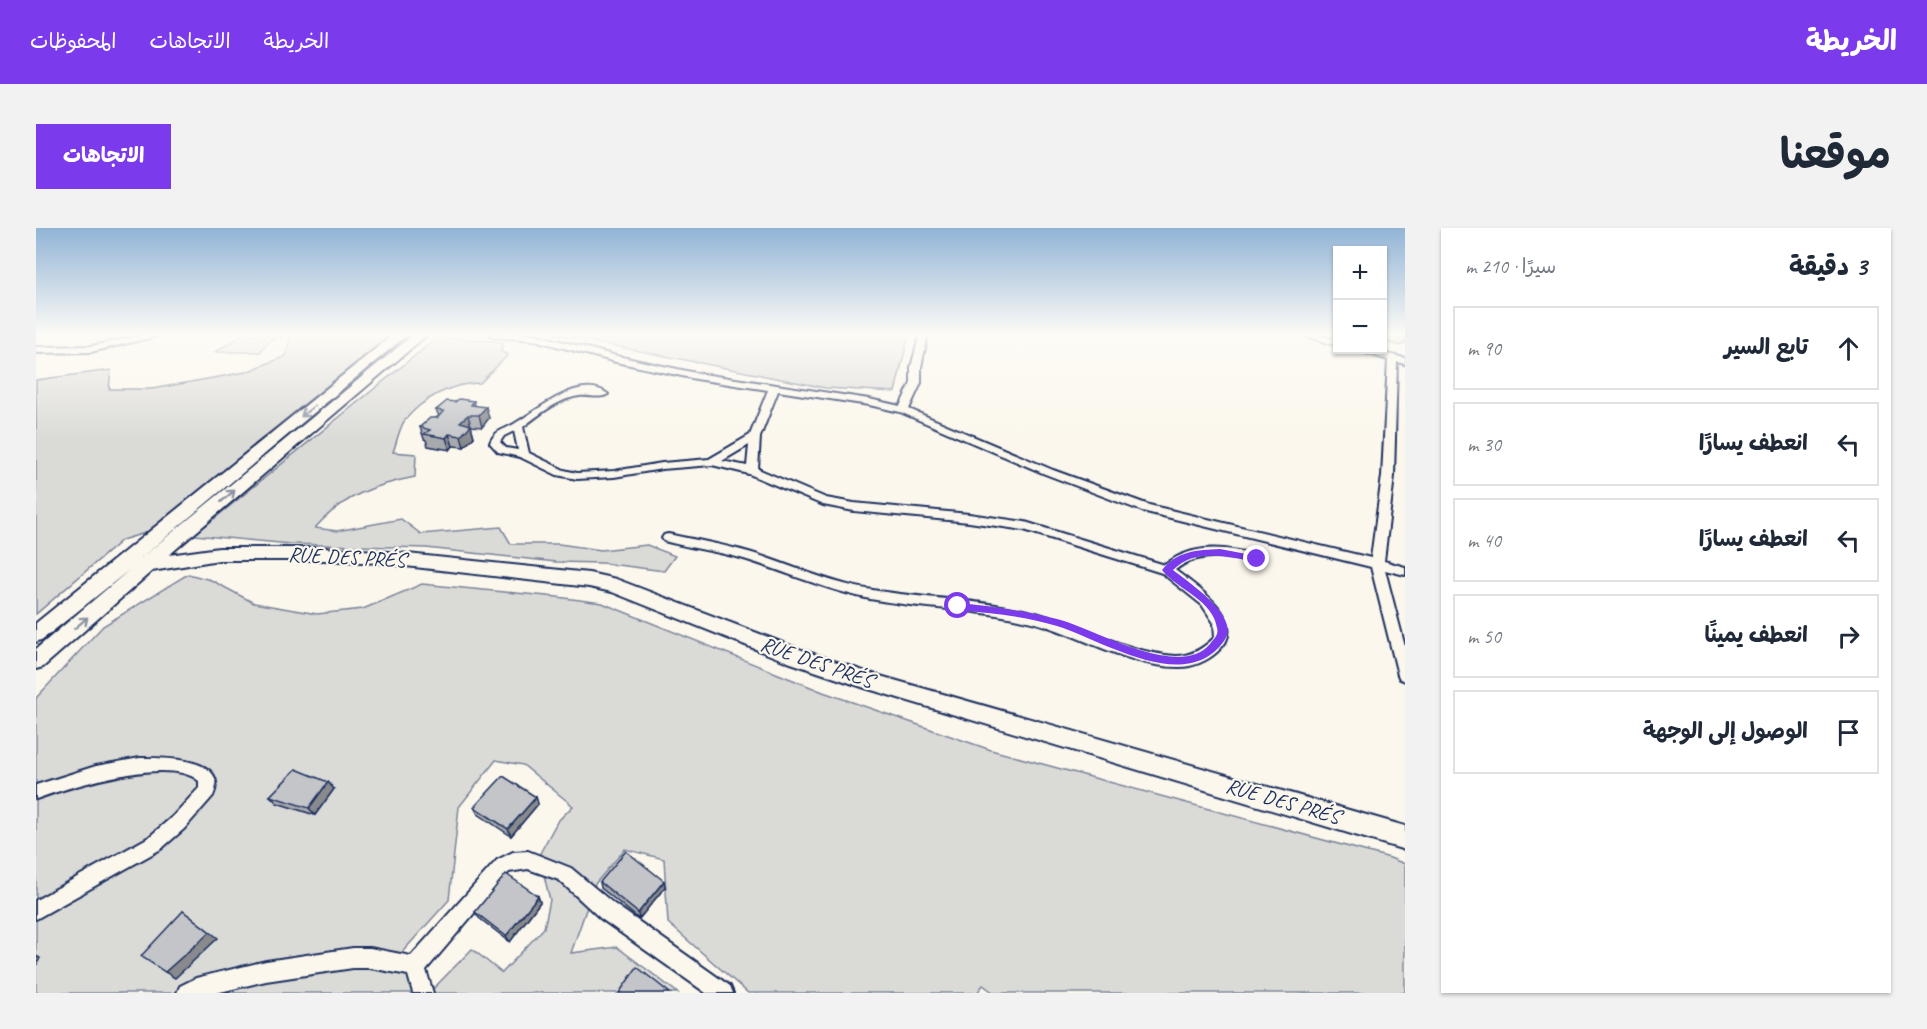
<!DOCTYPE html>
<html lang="ar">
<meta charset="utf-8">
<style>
:root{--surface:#fff;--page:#f2f2f3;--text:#1f2937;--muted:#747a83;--line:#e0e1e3;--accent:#7c3aed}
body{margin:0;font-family:Caveat,"Playpen Sans Arabic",sans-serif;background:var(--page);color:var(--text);direction:rtl}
.controls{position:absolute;right:18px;top:18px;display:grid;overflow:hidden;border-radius:0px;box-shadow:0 2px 4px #0004}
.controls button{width:54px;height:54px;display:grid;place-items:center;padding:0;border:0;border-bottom:2px solid var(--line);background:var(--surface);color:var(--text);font:30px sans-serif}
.stop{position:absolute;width:18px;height:18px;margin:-14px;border:4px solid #7c3aed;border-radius:50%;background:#fff}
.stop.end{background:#7c3aed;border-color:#fff;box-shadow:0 2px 6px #0008}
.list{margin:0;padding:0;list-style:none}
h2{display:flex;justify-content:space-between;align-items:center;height:78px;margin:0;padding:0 24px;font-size:26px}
h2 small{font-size:20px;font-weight:400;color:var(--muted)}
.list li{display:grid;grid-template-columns:39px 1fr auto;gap:18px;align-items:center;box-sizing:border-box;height:84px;margin:0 12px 12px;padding:0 12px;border:2px solid var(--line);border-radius:0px}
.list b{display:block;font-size:22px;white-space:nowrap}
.list em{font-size:20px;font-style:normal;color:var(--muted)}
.icon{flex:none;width:33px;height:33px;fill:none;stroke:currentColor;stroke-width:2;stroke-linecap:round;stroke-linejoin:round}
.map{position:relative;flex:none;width:1369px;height:765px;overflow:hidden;direction:ltr;border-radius:0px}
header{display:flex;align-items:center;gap:36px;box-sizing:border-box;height:84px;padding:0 30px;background:var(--accent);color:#fff}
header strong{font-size:28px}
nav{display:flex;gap:33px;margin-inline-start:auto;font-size:21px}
.intro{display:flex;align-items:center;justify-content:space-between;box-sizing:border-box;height:144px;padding:0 36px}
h1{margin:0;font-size:42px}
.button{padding:15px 27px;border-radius:0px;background:var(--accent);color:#fff;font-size:21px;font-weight:700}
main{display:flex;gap:36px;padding:0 36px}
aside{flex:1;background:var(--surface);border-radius:0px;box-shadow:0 2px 4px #0004}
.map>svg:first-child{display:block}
.green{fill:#dadad7;stroke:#7a849a;stroke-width:1.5}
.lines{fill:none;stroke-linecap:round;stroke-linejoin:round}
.street-casing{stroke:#1b2f5e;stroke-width:4}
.secondary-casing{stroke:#1b2f5e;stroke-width:4}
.street{fill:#fbf7ec;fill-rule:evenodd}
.secondary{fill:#fbf7ec;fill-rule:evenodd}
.wall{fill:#a8a9ad;stroke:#1b2f5e;stroke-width:1.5}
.shaded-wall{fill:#888a8d;stroke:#1b2f5e;stroke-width:1.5}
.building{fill:#c3c5c9;stroke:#1b2f5e;stroke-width:1.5}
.oneway{stroke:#8b93a5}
.route{fill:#7c3aed}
.labels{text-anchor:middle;stroke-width:4.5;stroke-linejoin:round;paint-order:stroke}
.street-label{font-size:21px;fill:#1b2f5e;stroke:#fbf7ec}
</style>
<header>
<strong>الخريطة</strong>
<nav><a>الخريطة</a><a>الاتجاهات</a><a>المحفوظات</a></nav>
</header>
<div class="intro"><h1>موقعنا</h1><a class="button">الاتجاهات</a></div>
<main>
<aside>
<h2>3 دقيقة<small>سيرًا · 210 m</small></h2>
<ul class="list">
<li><svg class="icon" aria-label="ahead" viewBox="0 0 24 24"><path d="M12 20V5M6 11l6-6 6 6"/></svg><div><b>تابع السير</b></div><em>90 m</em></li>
<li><svg class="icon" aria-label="left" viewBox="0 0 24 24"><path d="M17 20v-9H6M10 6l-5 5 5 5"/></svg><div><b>انعطف يسارًا</b></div><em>30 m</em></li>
<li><svg class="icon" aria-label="left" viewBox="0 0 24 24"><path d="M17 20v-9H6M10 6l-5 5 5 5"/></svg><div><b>انعطف يسارًا</b></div><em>40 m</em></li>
<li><svg class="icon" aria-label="right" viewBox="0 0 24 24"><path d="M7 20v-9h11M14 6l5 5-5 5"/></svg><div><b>انعطف يمينًا</b></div><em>50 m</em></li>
<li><svg class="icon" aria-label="arrive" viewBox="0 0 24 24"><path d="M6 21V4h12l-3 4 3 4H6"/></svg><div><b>الوصول إلى الوجهة</b></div></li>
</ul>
</aside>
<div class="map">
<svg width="1369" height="765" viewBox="0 0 1369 765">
<rect width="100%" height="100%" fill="#fbf7ec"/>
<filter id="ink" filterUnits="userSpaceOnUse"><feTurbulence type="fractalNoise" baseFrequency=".0167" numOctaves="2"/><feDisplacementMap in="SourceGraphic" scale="12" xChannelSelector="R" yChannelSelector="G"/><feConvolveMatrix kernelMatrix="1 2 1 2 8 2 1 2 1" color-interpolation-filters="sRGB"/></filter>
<g filter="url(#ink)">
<path class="green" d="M208,106h147l-243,198 -26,8 -86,74v-234l75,-10 -2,19h43l94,-17 40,-16 5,-21 -20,4 -11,13h-45z
M518,106h355l-14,58 -69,-4z
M402,109l66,5 -4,9 8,4 -28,28c-28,0 -57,15 -75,37 -6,8 -8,22 -12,32l23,2 -1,23c-41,8 -72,19 -100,51l22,3 64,-12 20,15 80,-7 10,17h48l42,6 46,-5 28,11 -11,15 -62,-8 -46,-1 -130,-14 -135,-4 -97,-9z
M152,346l23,6 43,23 63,11 46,-5 59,-25 135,13 45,6 221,89 168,58 399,108 15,6v129h-411l-11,-8 -6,8h-229l-80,-70 -4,-64 -39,-10 -30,35 -24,69 46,-6 61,46h-249l43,-44 30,24 42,-45 6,-28 -11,-45 18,-33 16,-16 -50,-41 -27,-5 -37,47 -10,93 -53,59 32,34h-392v-295l67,-72z"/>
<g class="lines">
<g class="street-casing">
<path id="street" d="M112,106h18l-75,18 -55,1v-6l55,-1z
M453,106h45l83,22 79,17 173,26 31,7 11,-23v-16l9,-33h8l-7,33v16l-12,26 144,61 96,35 222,53 11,-82 6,-116 -32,-10h14l35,8v6l-8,-2 -3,114 -10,85 21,6v8l-20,-5 20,77v34l-5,-2 -2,-4 -27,-108 -229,-56 -97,-37 -145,-62 -31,-7 -91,-14 -18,46 -2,32 68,29 28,5 115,11 56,8 140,43c28,-23 63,-18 96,-9l2,3 -6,4c-28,-6 -57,-13 -82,7 23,18 77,52 42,82 -10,9 -24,15 -37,15 -49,1 -101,-33 -148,-45 -53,-13 -109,-13 -162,-23 -44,-9 -84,-27 -126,-40 -27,-8 -54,-11 -80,-18l-2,-3 2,-3 4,-1c28,6 57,11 84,19 35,11 69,26 104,34 58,12 119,11 176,25 48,12 94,41 144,44 16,0 28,-8 39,-19l-1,-14 -12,-18 -40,-32 -138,-43 -55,-8 -115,-11 -31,-6 -74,-31 -37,-9 -50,4 -48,8 -37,2 -20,-4 -37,-18 -22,-5 -8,-9c5,-13 14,-13 24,-19 23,-13 66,-51 94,-30 -7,5 -19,1 -29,2 -21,3 -39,18 -56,31l6,26 35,17 13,3 37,-2 48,-8 47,-4 41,-24 18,-45 -72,-11 -80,-17 -82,-22 -41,-3zM478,203l4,19 -12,-2 -6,-6 4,-6zM713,217l-2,21 -25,-5z
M1263,106h16l23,6v6z
M104,530c23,0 91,-1 73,38l-29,33 -23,20 -125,70v-19l113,-63 23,-20 27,-29v-7c-30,-26 -129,6 -163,18v-14l60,-19z
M492,623l43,17 43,36 116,82 3,7h-27l-106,-75 -41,-38 -31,-11 -19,3 -83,98 7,23h-20l-5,-18 -38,-7h-17l-87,13 -50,12h-39l3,-7 16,-8 70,-17 87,-13h17l41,8 86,-96 16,-8z"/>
</g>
<g class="secondary-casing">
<path id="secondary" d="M358,106h14l-267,224 273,-224h14l-259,221 50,-7h105l55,3 210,22 27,6 186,71 64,22 539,154v24l-540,-162 -77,-26 -176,-70 -23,-5 -210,-24 -55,-3h-105l-67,11 -109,96 -7,2v-20l93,-79 -86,69 -7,3v-19z"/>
</g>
<use href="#street" class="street"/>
<use href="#secondary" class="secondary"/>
</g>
<path class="wall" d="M1347,106h22v10l-2,-1 -2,3 -16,-4 -1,2 -1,-1z
M438,173l1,4 14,13 -7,9 -11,-1 3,11 -10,10 -11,-1 -3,4 -22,-4 -2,-6 -2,-1 -4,-12 19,-11 -3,-6 19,-8z
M292,554l6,7 -19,26 -38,-12 -7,-7z
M500,569l2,7 -27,32 -33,-22 -4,-7z
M564,654l65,5 -26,32 -38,-31z
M502,668l2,6 -30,40 -31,-24 -4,-6z"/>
<path class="shaded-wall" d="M450,179l3,11 -7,9 -3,-12z
M432,187l6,22 -10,10 -3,-11 -1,-14z
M413,206l4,12 -3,4 -4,-12z
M292,554l6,7 -19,26 -6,-7z
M500,569l2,7 -27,32 -3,-7z
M628,653l1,6 -26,32 -1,-6z
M502,668l2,6 -30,40 -4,-6z
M147,683l35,27 -43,40 -10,-6z
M0,728l4,2 -4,8z"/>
<path class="building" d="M1355,106h14v4z
M423,171l15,2 -3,4 15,2 -7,8h-11l-8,7 11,3 -10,11 -12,-2 -3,4 -22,-4 6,-4 -10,-3 10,-9h7l7,-7 -8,-1 11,-9 8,1z
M260,541l32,13 -19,26 -39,-12z
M467,548l33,21 -28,32 -34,-22z
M590,623l38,30 -26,32 -38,-31z
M470,646l32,22 -32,40 -31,-24z
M147,683l27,21 -45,40 -24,-16z
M601,739l33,26h-51z"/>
<defs><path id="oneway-shaft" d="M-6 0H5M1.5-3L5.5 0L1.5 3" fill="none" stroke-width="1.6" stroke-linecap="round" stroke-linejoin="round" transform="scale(1.5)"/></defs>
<g class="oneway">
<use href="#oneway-shaft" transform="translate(272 183) rotate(141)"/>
<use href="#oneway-shaft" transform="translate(192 268) rotate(-40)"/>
<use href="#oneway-shaft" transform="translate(45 395) rotate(-41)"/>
</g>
</g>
<linearGradient id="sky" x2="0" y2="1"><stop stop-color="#91b4d6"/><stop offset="0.5" stop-color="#fdfbf6"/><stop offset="1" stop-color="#fdfbf6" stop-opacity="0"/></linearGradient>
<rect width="1369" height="213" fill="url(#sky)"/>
<path class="route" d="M1184,321l37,7 5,3 -5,3c-29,-5 -61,-15 -84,8 15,12 69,47 51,71 -38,54 -120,0 -167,-15 -33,-10 -66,-13 -99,-16l-5,-4 5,-3c34,3 65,8 99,16 37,9 122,62 153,25 4,-5 9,-9 7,-16 -4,-28 -39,-38 -55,-58 15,-19 35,-20 58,-21z"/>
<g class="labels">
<g class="street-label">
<text transform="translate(311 329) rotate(3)" y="7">RUE DES PRÉS</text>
<text transform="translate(781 434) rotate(19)" y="7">RUE DES PRÉS</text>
<text transform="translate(1247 573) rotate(16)" y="7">RUE DES PRÉS</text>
</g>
</g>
</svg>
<div class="controls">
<button>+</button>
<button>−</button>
</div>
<div class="stop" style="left:922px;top:378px"></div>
<div class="stop end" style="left:1221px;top:331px"></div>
</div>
</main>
